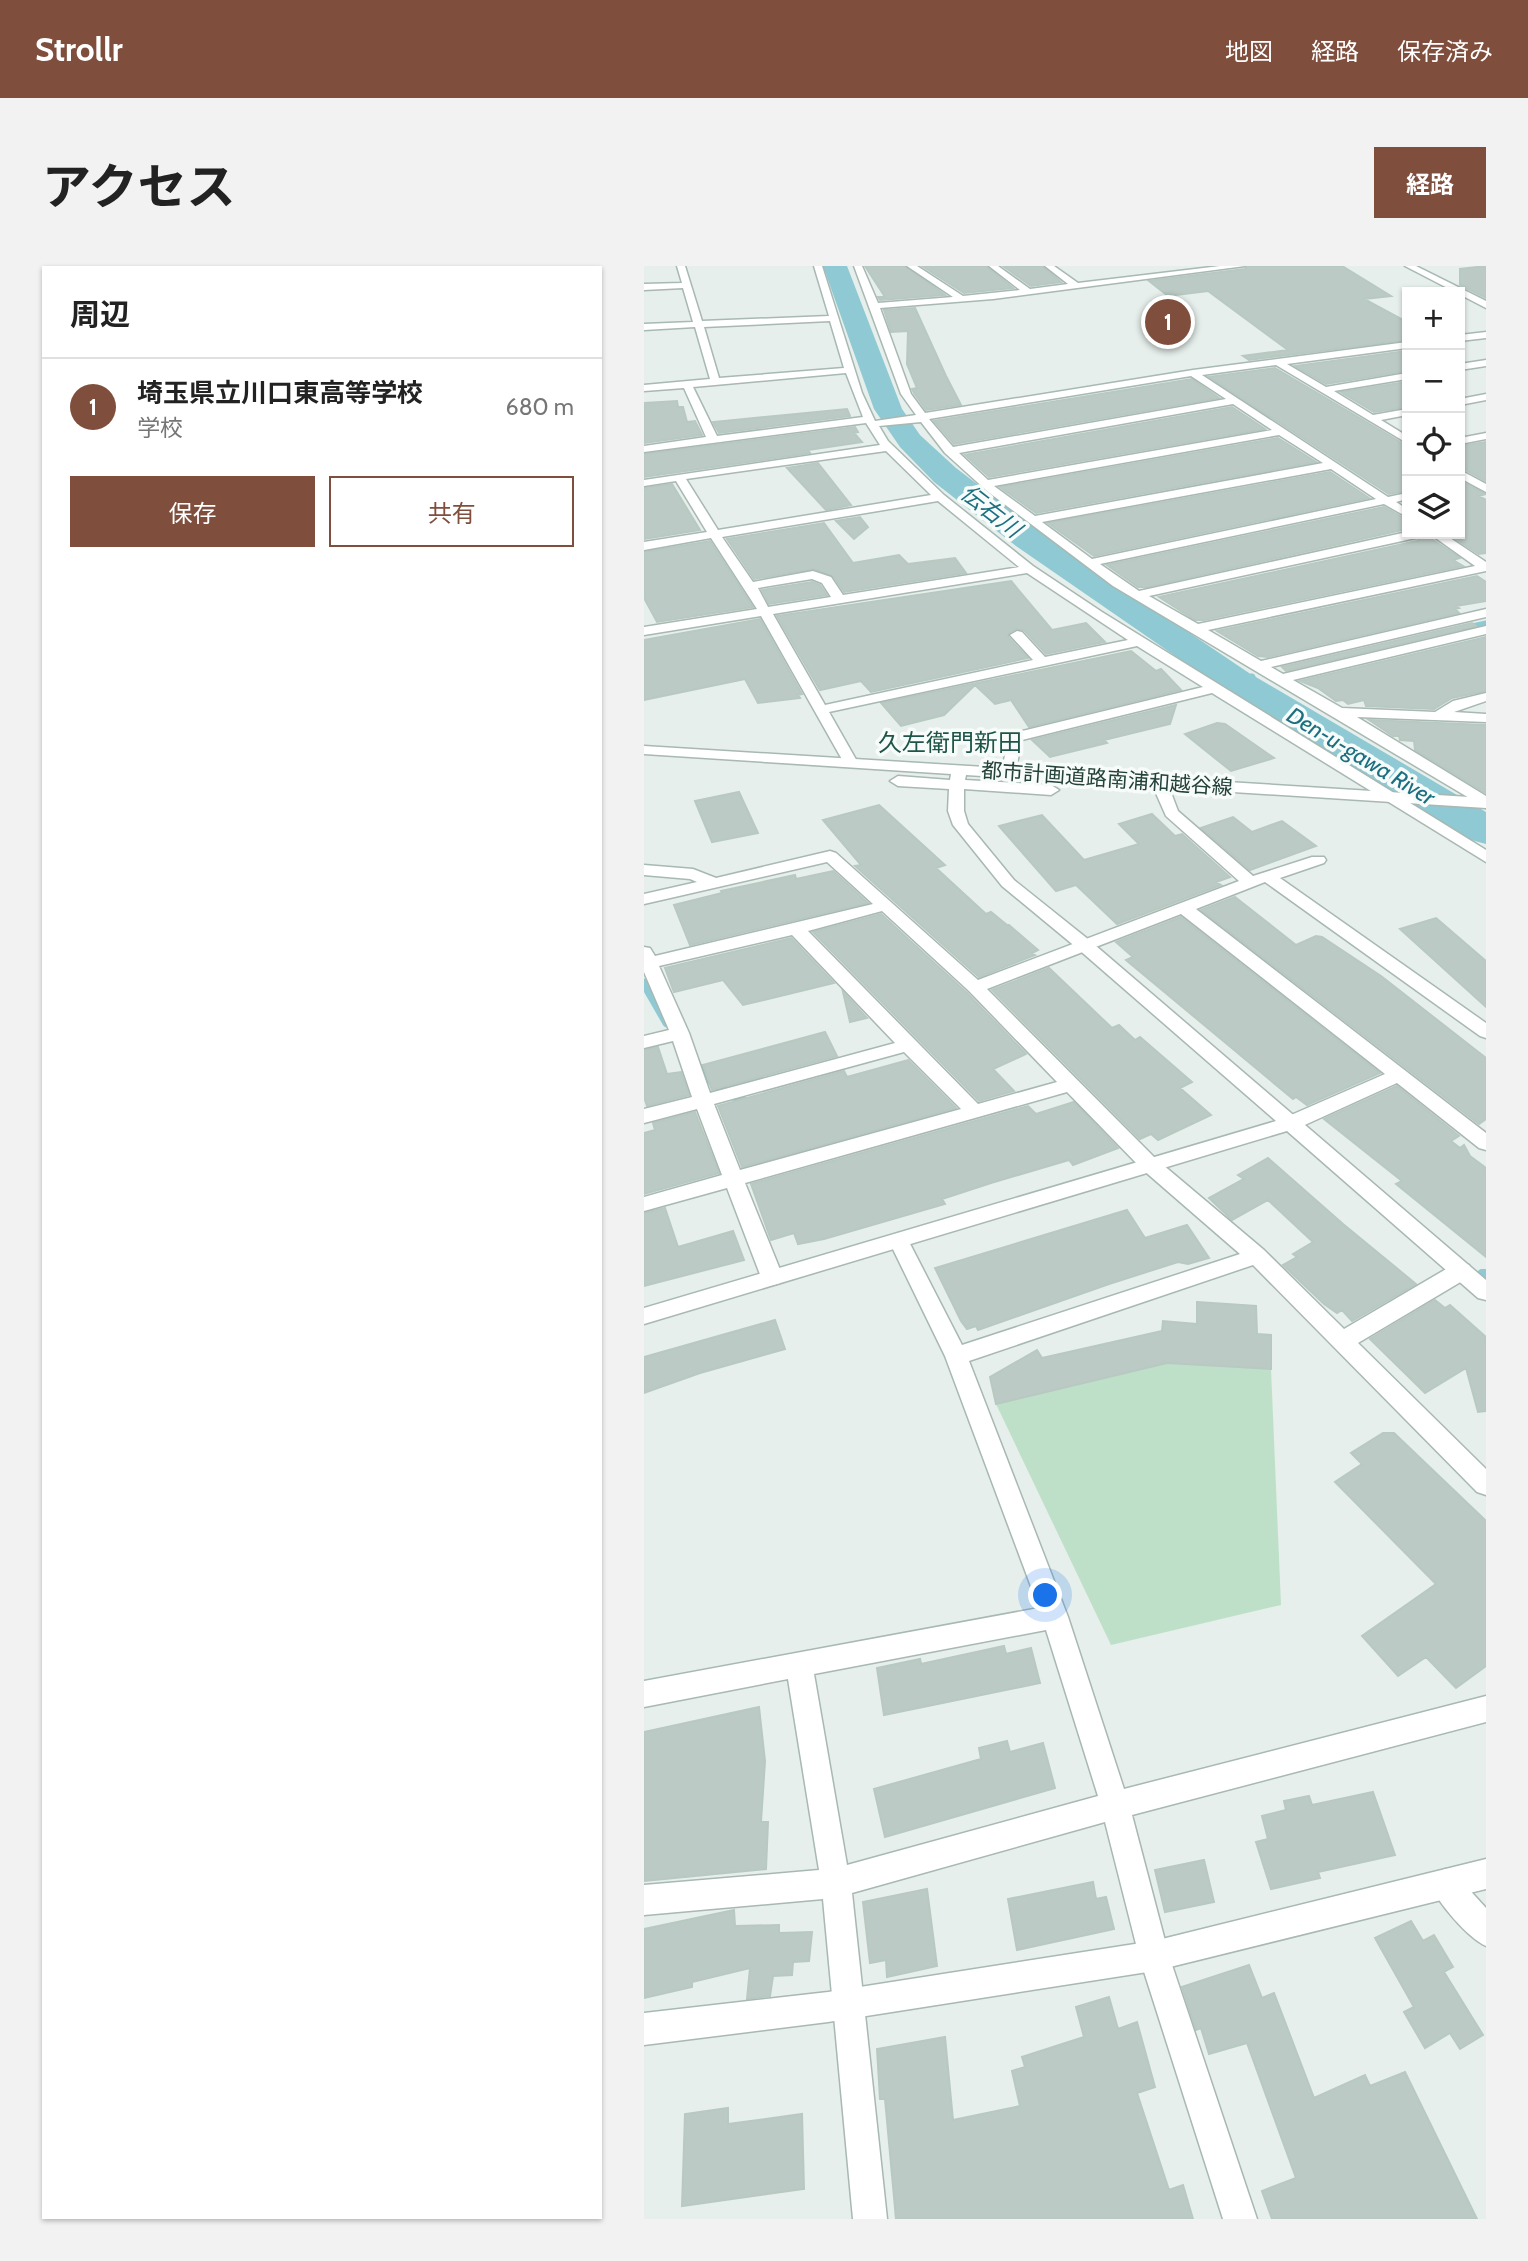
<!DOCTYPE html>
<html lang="ja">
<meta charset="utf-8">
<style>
:root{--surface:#fff;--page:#f2f2f2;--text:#222;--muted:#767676;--line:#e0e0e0;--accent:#804e3d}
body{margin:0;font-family:Cabin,"Noto Sans JP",sans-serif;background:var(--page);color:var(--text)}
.controls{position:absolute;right:21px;top:21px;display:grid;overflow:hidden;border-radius:0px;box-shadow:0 2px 5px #0004}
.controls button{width:63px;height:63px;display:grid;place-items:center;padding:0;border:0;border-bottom:2px solid var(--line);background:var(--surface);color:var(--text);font:35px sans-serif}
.you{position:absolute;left:402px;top:1330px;width:24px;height:24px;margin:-18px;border:5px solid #fff;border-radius:50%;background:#1a73e8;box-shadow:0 0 0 10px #1a73e833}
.badge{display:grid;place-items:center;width:46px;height:46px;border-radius:50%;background:var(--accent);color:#fff;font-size:23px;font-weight:700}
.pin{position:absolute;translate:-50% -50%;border:4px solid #fff;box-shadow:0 2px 7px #0006}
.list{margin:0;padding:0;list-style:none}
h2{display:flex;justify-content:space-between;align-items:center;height:91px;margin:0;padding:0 28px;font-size:30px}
h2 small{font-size:23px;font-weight:400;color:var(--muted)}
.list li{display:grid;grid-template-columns:46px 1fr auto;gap:21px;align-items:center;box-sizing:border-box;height:98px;padding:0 28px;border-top:2px solid var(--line)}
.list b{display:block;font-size:26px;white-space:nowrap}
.list p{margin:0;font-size:23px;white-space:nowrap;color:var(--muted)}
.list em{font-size:23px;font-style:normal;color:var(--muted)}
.actions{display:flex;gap:14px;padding:21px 28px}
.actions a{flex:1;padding:16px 0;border:2px solid var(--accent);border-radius:0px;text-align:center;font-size:24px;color:var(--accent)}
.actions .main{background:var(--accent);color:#fff}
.icon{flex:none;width:38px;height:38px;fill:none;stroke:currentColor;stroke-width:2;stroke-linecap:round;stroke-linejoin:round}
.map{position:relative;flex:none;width:842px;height:1953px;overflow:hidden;border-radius:0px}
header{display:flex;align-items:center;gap:42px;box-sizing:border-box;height:98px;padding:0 35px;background:var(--accent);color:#fff}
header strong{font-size:33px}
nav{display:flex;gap:38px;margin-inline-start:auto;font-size:24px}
.intro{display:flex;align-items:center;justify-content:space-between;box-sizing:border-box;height:168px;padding:0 42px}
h1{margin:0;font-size:49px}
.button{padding:18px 32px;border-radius:0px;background:var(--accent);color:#fff;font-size:24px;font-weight:700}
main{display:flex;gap:42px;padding:0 42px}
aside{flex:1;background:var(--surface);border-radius:0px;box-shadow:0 2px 5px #0004}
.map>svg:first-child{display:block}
.green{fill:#bfe0c8}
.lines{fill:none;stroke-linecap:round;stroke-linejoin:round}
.stream-far3{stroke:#8ec9d4;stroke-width:5}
.stream-far2{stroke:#8ec9d4;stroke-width:7}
.stream-far1{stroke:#8ec9d4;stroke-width:9}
.stream{stroke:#8ec9d4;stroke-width:10}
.river{fill:#8ec9d4;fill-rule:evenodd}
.building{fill:#bbcac4;stroke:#b8c9c2;stroke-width:2}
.minor-casing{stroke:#a8b8b2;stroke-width:3}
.tertiary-casing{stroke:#a8b8b2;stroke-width:3}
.minor{fill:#fff;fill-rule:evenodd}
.tertiary{fill:#fff;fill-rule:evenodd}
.labels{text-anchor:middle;stroke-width:7;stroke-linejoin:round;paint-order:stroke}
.far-street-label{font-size:21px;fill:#24423a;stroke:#f7fbf9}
.far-water-label{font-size:23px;font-style:italic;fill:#1c6f80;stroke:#f7fbf9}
.far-quarter-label{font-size:24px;fill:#1f5548;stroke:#f7fbf9}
</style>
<header>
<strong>Strollr</strong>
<nav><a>地図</a><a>経路</a><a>保存済み</a></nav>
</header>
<div class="intro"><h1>アクセス</h1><a class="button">経路</a></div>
<main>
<aside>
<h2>周辺<small></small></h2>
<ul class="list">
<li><span class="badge">1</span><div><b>埼玉県立川口東高等学校</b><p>学校</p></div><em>680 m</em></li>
</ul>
<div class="actions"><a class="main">保存</a><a>共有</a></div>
</aside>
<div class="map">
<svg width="842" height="1953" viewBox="0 0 842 1953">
<rect width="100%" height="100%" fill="#e6efeb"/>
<path class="green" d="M523,1097l104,6 10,236 -170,40 -115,-241z"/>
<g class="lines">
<path class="stream-far3" d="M819,362l23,-5"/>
<path class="stream-far2" d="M592,415l16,-4"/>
<path class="stream-far1" d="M0,717l23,40
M51,798l24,24 30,16"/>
<path class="stream" d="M838,1008h4"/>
<path class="river" d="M179,0h24l55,143 18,26 36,33 84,64 209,141 237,139v32l-15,-4 -248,-151 -207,-143 -82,-64 -34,-35 -26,-38z"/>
</g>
<path class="building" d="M221,0h40l40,29 -65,5 -2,-3h7z
M278,0h64l27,22 -49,5z
M359,0h39l19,16 -30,4z
M604,0h94l49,30 -27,3 43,23v18l-158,20 -6,-4 45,-6 -80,-59 -40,5 -19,-15 96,-12z
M842,0v32l-26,-13v-16z
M271,42l31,68 15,29 -35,5 -12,-17 -2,-4 5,-1 -10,-24 1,-33 -17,1 -7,-22z
M763,85v20l-81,13 -31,-18z
M631,102l132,78v45l-18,3 -180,-117z
M548,113l27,19 -265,46 -20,-23z
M763,116v25l-33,5 -33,-20z
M33,135l1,6h5l4,15 8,-1 7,14 -58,8v-40z
M588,141l33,22 -276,48 -24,-22z
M203,143l3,7 -131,17 -6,-11z
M211,161l3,5 -4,1 8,9 -54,8 2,3 -166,24v-23z
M634,172l38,24 -280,51 -36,-26z
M842,176v39l-26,-14v-21z
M174,197l33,42 -25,5 -39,-42z
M686,206l39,26 -275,58 -46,-33z
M816,215l26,13 -7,2 7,4v53l-7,1 -31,-20h12z
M28,218l28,46 -56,9v-51z
M740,241l23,13v9l-260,58h-9l-31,-22z
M216,251l8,10 -14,12 -18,-18z
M180,257l29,40 46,-8 9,9 47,-6 11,15 -122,19 -11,-16 -19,-7 -60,10 -27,-40z
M780,268l36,24 -7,2 10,6 -259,54h-9l-36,-23 258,-56z
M66,275l43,66 -96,15 -13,-24v-46z
M833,310l9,6v19l-30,5 3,2 -4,1 4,4 -191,44 -10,-1 -41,-25z
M367,315l41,49 34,-7 19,19 -59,12 -22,-24 -8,-1 -7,4 -1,4 20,21 -157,34 -10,-11 -41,9 -43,-74z
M168,316l8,3 7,10 -58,9 -7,-14z
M116,353l42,75 -4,1 2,3 -42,5 -13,-24 -101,21v-60z
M828,357l4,3 -190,45 -4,-4z
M842,371v54l-34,7 -18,11 -68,-3 -2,-6 -16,4 -5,-4 -7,1 -18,-13 -18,-7z
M487,385l25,20 5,-2 20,21 -152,37 -18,-27 -16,4 -20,-19 -31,30 -43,11 -20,-23z
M532,439l-6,19 -66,16 3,3 -57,14 -18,-17z
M725,454l117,5v68l-71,-43 -1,-9 -14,-1 -1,-4h-6z
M573,457l8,1 49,34 -43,13 -46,-37z
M95,526l19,41 -46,9 -17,-41z
M235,539l66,60 -9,3 50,46 5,-2 16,13h2l29,25 -6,3 3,2 -56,22 -124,-111 6,-1 -38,-45z
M508,548l23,22 7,-2 48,43 -14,5 5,3 -104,39 -41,-39 -20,6 -57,-65 43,-11 42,45 55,-16 -20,-20z
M589,551l19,15 30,-11 34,25 -66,24 -49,-42z
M189,605l35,32 -178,42 -16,-40 48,-12 -1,-2 74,-16 1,4z
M591,631l61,48 20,-9 6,1 59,39 105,82v61l-7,5 -278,-214z
M237,648l86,79 59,61 -33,15 21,22 -35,10 -166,-169z
M537,651l199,156 -73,32 -11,-8 -3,2 -167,-139 7,-3 -17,-15z
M792,652l50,43v46l-86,-78z
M147,672l43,45 -91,22 -20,-25 -49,12 -9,-24z
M405,702l63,60 7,-3 16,15 5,-3 52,45 -12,6 31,27 -53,25 -7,-6 -11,5 -148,-149z
M199,726l24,26 -17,4z
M181,766l12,24 -125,34 -9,-25z
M14,781l9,27 14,-2 8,23 -42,11 -3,-9v-47z
M264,794l48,48 -214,59 -24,-61 126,-35 3,6z
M753,820l62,50 -8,5 9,7 4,-3 6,11 16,12v89l-90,-73 6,-3 -78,-62z
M430,836l44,46 -45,17 -4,-5 -78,23 -49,16 3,5 -121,35 -26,5 -4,-11 -23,7 -20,-56 277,-78 8,8z
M51,846l24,61 -75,21v-61l11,-3 -2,-7z
M624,892l75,66 73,60 -64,37 -10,-11 -5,3 -13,-9 -41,-39 14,-8 -4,-3 20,-12 -45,-42 -36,20 -23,-22 35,-19 -6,-4z
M21,942l13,39 55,-16 11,29 -100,26v-73z
M483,944l18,28 42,-13 22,33 -21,6 -10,-2 -69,22 -131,46 -2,-4 -9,3 -6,-8 -26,-53z
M791,1034l10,8 5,-3 36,32v74l-8,1 -12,-44 -41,25 -55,-54z
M553,1036l59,4 1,28 14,1v34l-104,-6 -171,41 -6,-27 47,-27 5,8 120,-27 1,-10 34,3z
M131,1054l10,29 -85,24 -56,20v-36z
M739,1167h11l92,88v145l-30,22 -30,-31 -28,19 -36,-40 74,-52 -101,-102 27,-18 -11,-11z
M360,1380l2,8 25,-6 9,35 -156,32 -7,-47 43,-9 1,5z
M115,1441l6,54 -4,61h7l-2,47 -122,12v-149z
M363,1475l3,11 33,-9 12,45 -170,49 -11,-48 107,-30 -2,-11z
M729,1526l22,63 -77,17 2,6 -49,11 -15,-47 12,-3 -6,-23 24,-6 -2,-9 25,-5 3,9z
M560,1594l10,42 -49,10 -10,-42z
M449,1616l3,17 10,-2 8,32 -97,21 -9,-51z
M283,1623l10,77 -50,11 -1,-17 -16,3 -7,-61z
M90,1644l1,16 44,-1v8l33,-1 -3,29 -16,1 -1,13 -19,1 -3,20 -23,3 3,-31 -58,14v5l-48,11v-69z
M767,1655l12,20 11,-6 19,32 -9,5 39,63 -23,14 -10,-16 -25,15 -21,-36 10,-5 -39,-69z
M605,1699l13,33 12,-5 40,105 51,-23 5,11 35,-14 72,147h-205l-10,-28 34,-13 -49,-135 -38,11 -8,-26 -5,2 -14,-43z
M465,1731l9,32 19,-7 18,65 -18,6 32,97 14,-5 10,34h-297l-11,-120h-5l-3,-50 68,-12 8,83 67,-14 -8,-35 13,-4 -3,-10 62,-20 -8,-30z
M84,1842v16l74,-10 2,75 -122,17 3,-92z"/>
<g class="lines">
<g class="minor-casing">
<path id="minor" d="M33,0h8l17,55 127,-5 -15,-50h8l40,127 13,28 41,-6 -15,-21 -47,-128h8l16,37 75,-6 -46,-31h10l46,30 57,-6 -31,-24h9l32,23 38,-5 -23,-18h9l24,17 142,-17h25l-252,33 -113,9 31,86 14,19 268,-43 214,-28v6l-120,16 39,23 81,-14v6l-73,12 39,24 34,-6v6l-26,5 26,16v7l-131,-78 -74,10 186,122 19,-4v6l-11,3 11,7v8l-23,-13 -284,60 39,27 268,-59 15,2 -6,4 -267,58 49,28 277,-58 -45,-32h14l42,28v9l-278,59 53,31 225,-52v8l-215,50 12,7 203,-48v8l-193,46 49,28 93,4 18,-11 33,-8v8l-32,11 32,2v8l-129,-5 129,79v12l-373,-222 -126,-95 -42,-38 -24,-31 -42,4 9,15 56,54 89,71 69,46 384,238v12l-274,-169 -190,47 -7,33 -2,3h-10l-2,-3 9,-39 193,-47 -66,-41 -308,66 29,51 -7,4 -7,-4 -83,-147 -117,19v-8l113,-18 -46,-71 -67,12v-8l63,-10 -31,-51 -32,5v-6l236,-35 -14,-22 -222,29v-6l62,-9 -22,-49 -40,3v-6l66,-6 -15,-52 -51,3v-6l49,-2 -10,-34 -39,2v-6l38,-1zM186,55l14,47 -125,10 -15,-51zM202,107l17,44 -146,19 -24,-49zM547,110l35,23 -273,48 -24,-28zM589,138l39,26 -284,50 -29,-27zM635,169l44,28 -288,53 -41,-30zM242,185l45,44 -213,35 -32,-51zM687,203l45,30 -284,60 -50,-37zM294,235l81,66 -176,28 -12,-18 -18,-6 -60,11 -31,-45zM383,307l101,67 -83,17 -23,-25 -5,-1 -7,4 23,25 -208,45 -52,-91zM168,313l10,4 9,14 -63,10 -10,-19z
M842,66v6l-26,3v-6z
M842,94v6l-26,4v-6z
M842,128v6l-26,5v-6z
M842,167v6l-26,5v-6z
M816,204l26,14v8l-26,-14z
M515,511l8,5 11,29 75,65 59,-19h12l2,3 -2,3 -44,15 206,145v15l-6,-2 -215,-154 -69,27 290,224v17l-7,-2 -82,-65 -101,46h-14l-3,-5 3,-5 103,-45 -204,-160 -194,75 169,170 108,91 80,79 109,-64 8,-2 8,2 3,6 -3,6 -111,66 128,126v26l-9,-3 -224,-227 -284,96 99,256 56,172 362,-93v26l-354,93 37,141 88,263h-34l-84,-263 -34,-134 -253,71 35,326h-34l-30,-320 -179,16v-30l175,-15 -31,-191 -144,28v-26l395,-73 -94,-252 -56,-115 3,-5 7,-3 7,3 56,109 278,-91 -98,-85 -75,-77 -322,91 38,94 -3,6 -8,2 -8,-2 -3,-6 -34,-89 -83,23v-14l78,-22 -25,-66 -53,14v-14l48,-12 -19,-56 -29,7v-12l25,-6 -25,-58v-25l6,1 5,8 218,-52 -46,-42 -183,42v-10l53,-12 -7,-3 -46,-4v-10l49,4 23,9 114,-27 6,2 142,127 261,-99 -73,-65 -15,-34zM238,645l87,80 88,91 -79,22 -170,-173zM148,669l103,108 -185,50 -21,-60 -30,-67zM260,786l57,57 -221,61 -26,-66zM402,1364l52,166 -251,69 -33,-191z
M801,1603l10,5 31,34v38c-18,-8 -48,-43 -56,-62l5,-10z"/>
</g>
<g class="tertiary-casing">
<path id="tertiary" d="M761,0h11l70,35v7z
M0,480l842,52v10l-520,-33 -1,5 86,5 8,5 -8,5 -87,-6v22l4,13 46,56 75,60 397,340v20l-8,-2 -191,-167 -643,193v-16l632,-187 -199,-173 -75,-62 -49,-61 -5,-14 1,-22 -51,-3 -8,-5 8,-5 52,4 1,-6 -307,-20z
M842,1593v30l-332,82 -326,51 -184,23v-32l184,-21 326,-51z"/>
</g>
<use href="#minor" class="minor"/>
<use href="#tertiary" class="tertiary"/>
</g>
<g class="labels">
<g class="far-street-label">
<text transform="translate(463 513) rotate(4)" y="7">都市計画道路南浦和越谷線</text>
</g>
<g class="far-water-label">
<text transform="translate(347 245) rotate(38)" y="8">伝右川</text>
<text transform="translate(717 490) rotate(31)" y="8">Den-u-gawa River</text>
</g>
<g class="far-quarter-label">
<text x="306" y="485">久左衛門新田</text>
</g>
</g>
</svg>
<div class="controls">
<button>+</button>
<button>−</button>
<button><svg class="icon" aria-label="locate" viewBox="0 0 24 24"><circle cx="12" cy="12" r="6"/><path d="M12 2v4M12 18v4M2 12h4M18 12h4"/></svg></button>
<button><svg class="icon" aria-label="layers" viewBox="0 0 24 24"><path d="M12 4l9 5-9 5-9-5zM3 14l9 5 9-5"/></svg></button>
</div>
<div class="you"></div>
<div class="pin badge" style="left:524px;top:56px">1</div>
</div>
</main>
